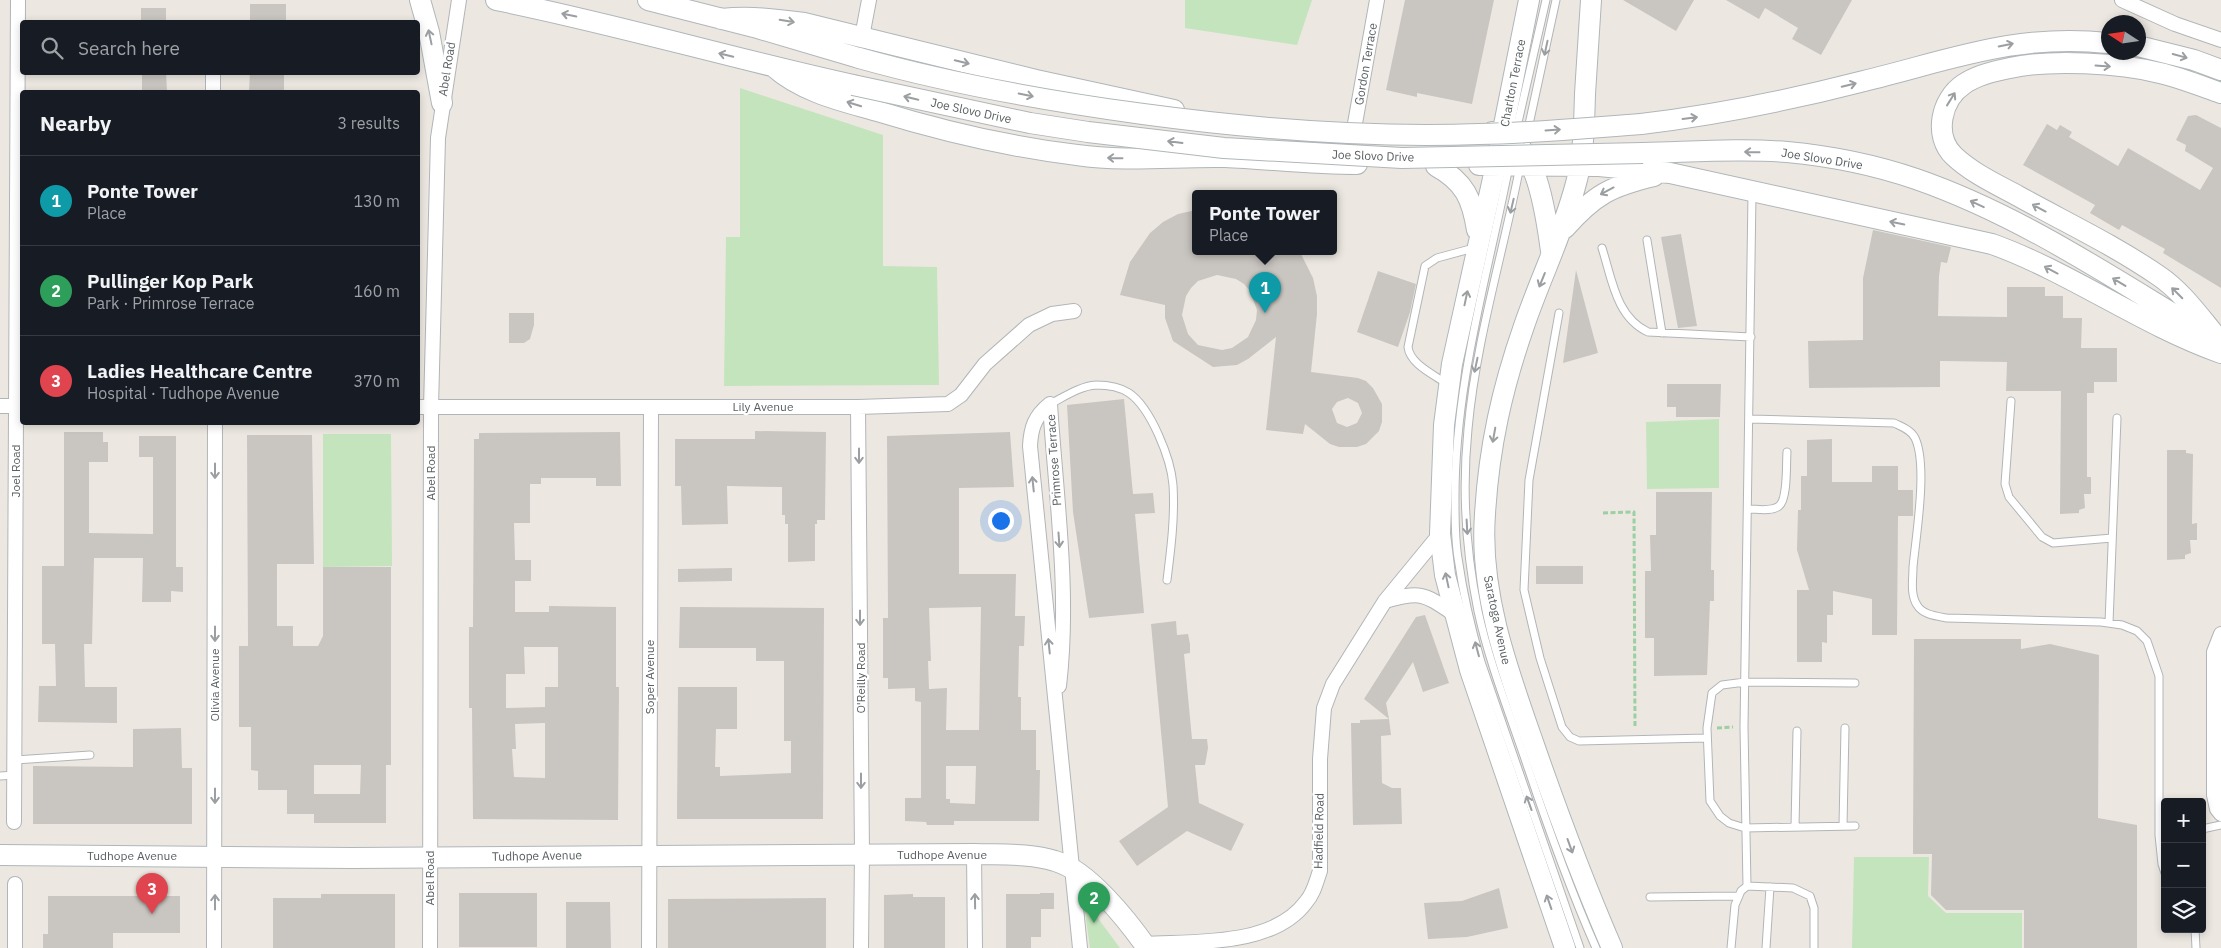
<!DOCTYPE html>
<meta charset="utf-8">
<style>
:root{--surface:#171b24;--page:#242831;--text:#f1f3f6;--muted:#9ea1a6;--line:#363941;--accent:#b45309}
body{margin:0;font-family:"IBM Plex Sans",sans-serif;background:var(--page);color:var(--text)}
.controls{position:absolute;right:15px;bottom:15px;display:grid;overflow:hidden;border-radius:5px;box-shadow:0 2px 8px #0003}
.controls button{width:45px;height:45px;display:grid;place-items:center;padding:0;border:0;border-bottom:1px solid var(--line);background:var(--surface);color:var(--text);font:25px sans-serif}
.compass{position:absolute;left:2101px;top:15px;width:45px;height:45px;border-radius:50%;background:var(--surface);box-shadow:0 2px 8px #0003;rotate:282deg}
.you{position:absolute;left:1000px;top:520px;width:18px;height:18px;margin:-12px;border:4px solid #fff;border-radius:50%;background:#1a73e8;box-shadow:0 0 0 8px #1a73e833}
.badge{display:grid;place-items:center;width:32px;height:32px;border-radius:50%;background:var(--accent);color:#fff;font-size:16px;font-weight:700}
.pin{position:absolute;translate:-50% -41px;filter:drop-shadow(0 1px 2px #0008)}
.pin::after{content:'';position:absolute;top:26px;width:18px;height:15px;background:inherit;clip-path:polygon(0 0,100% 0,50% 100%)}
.popup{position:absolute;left:1192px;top:190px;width:145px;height:65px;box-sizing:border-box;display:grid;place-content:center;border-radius:5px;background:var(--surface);filter:drop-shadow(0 1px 4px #0005);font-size:16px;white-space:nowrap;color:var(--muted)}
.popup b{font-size:19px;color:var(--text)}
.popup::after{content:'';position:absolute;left:50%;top:100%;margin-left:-10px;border:10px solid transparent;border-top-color:var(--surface)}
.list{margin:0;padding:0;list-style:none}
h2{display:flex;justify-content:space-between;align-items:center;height:65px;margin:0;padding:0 20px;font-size:21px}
h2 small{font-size:16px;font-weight:400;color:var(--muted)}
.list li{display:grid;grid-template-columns:32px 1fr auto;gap:15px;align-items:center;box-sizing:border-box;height:90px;padding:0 20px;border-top:1px solid var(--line)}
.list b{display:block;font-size:19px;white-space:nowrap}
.list p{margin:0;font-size:16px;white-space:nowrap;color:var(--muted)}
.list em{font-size:16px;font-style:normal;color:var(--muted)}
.icon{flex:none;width:28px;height:28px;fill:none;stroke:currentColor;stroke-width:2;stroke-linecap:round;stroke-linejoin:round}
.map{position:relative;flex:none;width:2221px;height:948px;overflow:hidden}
.search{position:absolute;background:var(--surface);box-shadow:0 2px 8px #0003;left:20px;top:20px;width:400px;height:55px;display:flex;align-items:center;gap:12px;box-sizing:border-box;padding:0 18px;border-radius:5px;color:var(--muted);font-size:19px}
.panel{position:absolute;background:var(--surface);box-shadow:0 2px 8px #0003;left:20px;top:90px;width:400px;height:335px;border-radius:5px}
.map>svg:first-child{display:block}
.green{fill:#c4e4bd}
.building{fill:#c9c5c0;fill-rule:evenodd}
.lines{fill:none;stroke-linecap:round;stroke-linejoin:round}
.lane-casing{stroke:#b2b5b8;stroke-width:9}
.street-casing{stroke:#b2b5b8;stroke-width:16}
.secondary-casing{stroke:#b0b6b9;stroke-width:22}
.path{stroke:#9ccfa1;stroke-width:3;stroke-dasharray:5 2.5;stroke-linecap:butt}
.lane{stroke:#fff;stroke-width:7}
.street{stroke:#fff;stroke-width:14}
.secondary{stroke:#fff;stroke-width:20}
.secondary-bridge-casing{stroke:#b0b6b9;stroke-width:22;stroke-linecap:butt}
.secondary-bridge{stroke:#fff;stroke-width:20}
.oneway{stroke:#9b9fa1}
.labels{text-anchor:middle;stroke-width:4.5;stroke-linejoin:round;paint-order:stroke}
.street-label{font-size:12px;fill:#595f62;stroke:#fff}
</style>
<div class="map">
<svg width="2221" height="948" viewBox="0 0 2221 948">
<rect width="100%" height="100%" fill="#ece8e1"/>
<path class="green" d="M1185,0h127l-15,45 -112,-17z
M740,88l143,47v131l54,1 2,118 -215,1 2,-149h14z
M1719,419v69l-72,1 -1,-67z
M323,434h68l1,132 -69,1z
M1854,857h75l-1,39 18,17h76v35h-170z
M1083,898l37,50h-30z"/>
<path class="building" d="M1405,0h89l-22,104 -55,-11v4l-31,-7z
M1623,0h71l-18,31z
M1726,0h126l-31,55 -29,-16 6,-11 -33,-20 -6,11z
M250,4h36v18h-36z
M141,8h25v14h-25z
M142,72h24l1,20h-25z
M250,72h34v20h-35z
M2196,115l25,13v160l-58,-35 2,-4 -43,-24 -3,5 -29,-17 5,-8 -72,-40 24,-41 10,6 3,-5 12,7 -3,5 49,29 10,-18 72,42 13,-22 -28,-17 1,-6 -10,-5 12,-24z
M1196,210v42h104l13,26 4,18v18l-6,58 47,6 8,3 7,7 9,16v18l-3,9 -13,13 -9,3h-18l-9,-3 -25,-20 -2,10 -37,-4 10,-93 -28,22 -11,6 -24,2 -40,-26 -8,-23v-13l-45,-10 10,-33 20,-29 13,-11 15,-8zM1217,275l19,4 8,5 6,7 7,19 -1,10 -8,17 -16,11 -10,2 -24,-5 -10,-11 -6,-19 4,-19 5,-8 7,-7zM1348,398l10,5 4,10 -5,10 -10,4 -10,-4 -5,-14 5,-7z
M1873,230l78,17 -4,16 -6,-1 -2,14 -1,40 69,1v-30h38v9h18v22h19l-1,30h36v34h-23v11h-7v84h4v17h-7l1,14 -6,2v3l-19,1 1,-123h-55l1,-29 -67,-1v26l-131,1 -1,-47 55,-1v-62z
M1681,234l16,92 -19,2 -17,-91z
M1576,270l22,83 -35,10z
M1378,271l38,13 -6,28 -12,35 -41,-15z
M509,313h25v12l-4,14 -6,4h-15z
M1667,384h54l-1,33h-44v-10h-9z
M1124,399l9,95 20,-1 2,20 -20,1 9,99 -55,5 -16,-106 -6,-107z
M755,431l71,1 -1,88h-8v4h-2v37l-27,1v-38h-3v-9h-3v-28l-55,-1 1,38 -46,1 -1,-39h-6v-47h80z
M64,432h39v10h5v20h-19v71l64,1v-77h-14v-21h37v131h7v25l-12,-1v11h-29l1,-44h-49l-2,86h-8l1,43h32v36l-79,-1 1,-36h17l-1,-42h-13v-78h22z
M620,432l1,54h-25v-8h-55v6h-11v39h-16l1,37h16v21h-16v31h34v-6l67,1v80h3l-1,133 -145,-1 -1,-111h-3v-81h4l1,-188h5v-6zM524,647h34v40h-13v20l-39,1v-34h19zM545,723v55l-31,-1 -2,-28h4l-1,-25z
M1010,432l4,55 -55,1v86h57l-1,42h10l-1,30h-5l-1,51h3v33h15v40h4l-1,51h-85v4h-27l-1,-3 -21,-1v-23h16v-96l-6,-1v-13l-27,1v-11h-5v-60h5l-1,-182zM981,607l-2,123h-33l1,-42 -18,1 -1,-28h3l-2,-53zM946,766h30l-1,38 -25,-1v-4h-4z
M247,435h65l2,129h-37v62h16v20h25l5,-10v-69h68v198h-5v58h-72v-9h-27v-24h-29v-19l-7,-1v-43h-12v-81h9zM314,765h47l-1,29h-46z
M1832,439v43h40v-16h26v24h15v26h-15l-1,119h-25v-36l-39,-8v24h-6v28l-5,-1v20h-25v-72h12l-12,-40 1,-40h3v-34h6v-36z
M2167,450h19v3l7,1 -1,70 5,-1v17h-7l1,13 -6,2v4l-18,1z
M1656,492h56l-1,78h3v31h-4l-3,74 -53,1v-38h-9v-67h6l-1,-36h6z
M1536,566h47v18h-47z
M732,568v13l-54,1v-13z
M680,607l144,1 -1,211h-146l1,-132h59v42h-21l-1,38h5v9l71,-3v-32h-7v-80h-28v-13h-77z
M1425,615l24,68 -26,9 -10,-30 -27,41 3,16 -25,-20 52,-82z
M1176,621l1,14 11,-1 2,10v9l-6,1 8,85h15l1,9 -3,17h-10l4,38 45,21 -13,27 -44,-20 -50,35 -18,-25 49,-34 -17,-183z
M1914,639h107v10l29,-5 49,11 -1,163 39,7v123h-113v-38h-78l-15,-15 1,-41h-19z
M1389,719l2,16 -10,1 1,47 10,5h9l1,36 -49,1 -2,-102h9v-3z
M181,728l1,40h10v56h-159v-58l100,1v-38z
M1499,888l9,40 -41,9 -39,2 -4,-36 38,-2z
M459,893h78v54h-78z
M1040,893h14v16h-13v28h-10v11h-25v-54h34z
M321,894h74v54h-122v-50h48z
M913,894v3h32v51h-61v-53z
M48,896h132v37h-67v15h-70v-14h5z
M826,898v50h-158v-49z
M566,902h44l1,46h-45z"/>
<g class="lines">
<g class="lane-casing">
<path id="lane" d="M1528,129l28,-129
M1516,131l30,-131
M1509,166c-22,112 -55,221 -54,336 0,18 0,38 3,56 5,35 13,70 23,104l99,286
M1520,166c-17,88 -44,174 -52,263 -6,60 -2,123 10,182 11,51 31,101 48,151 21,63 43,125 70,186
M1647,240l15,93
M1602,248c10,31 14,69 46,84l103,5
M1559,313l-30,167 -5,110 16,68 22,69 8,10 9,4 128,-3
M1447,384c-14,-10 -37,-20 -39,-37l17,-81 12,-8 37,-10
M2011,401l-6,83 4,13 33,40 11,6 59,-5
M1050,404c14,-7 30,-18 46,-19 10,0 24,2 33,8 22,15 42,66 44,92 2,32 -2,63 -6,95
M1750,419l144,4c8,4 17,7 21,15 13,27 1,98 -2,129 0,12 -3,27 4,38 6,10 19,11 30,13l154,4 21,3 15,6 10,10 12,35v159l3,29 3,9
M1748,509c9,0 24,3 31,-3 9,-7 7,-42 8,-54
M2109,623l8,-205
M15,760l75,-5
M0,776l15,-1
M1843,826l2,-98
M1855,826l-110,2 -16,-5 -9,-7 -10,-15 -3,-73 5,-35 10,-8 23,-3 110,1
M1795,827l2,-96
M2202,829l19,-4
M1747,886l-3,-159 8,-533
M1650,897l88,-1
M2195,929l1,19
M1731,948l4,-43 6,-14 6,-5 46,2 17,8 4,12v40
M1766,948l4,-61"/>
</g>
<g class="street-casing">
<path id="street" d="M2122,0l53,24 46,16
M862,37l7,-37
M213,72v20
M1354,129l23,-129
M1050,404c-15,12 -19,23 -20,42l50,502
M1050,404c6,93 20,189 9,282
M0,406h22
M418,407h440l90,-3 13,-9 24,-31 44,-39 23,-11 22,-3
M858,407l4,447 -1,94
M1385,601c36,-10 38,-8 69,13
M2221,634l-7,18v143l3,14 4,5
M14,822l4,-822
M974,854l1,94
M15,884v64
M1145,944c50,-3 128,3 161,-42 8,-9 10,-20 14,-31v-112l4,-51 9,-24 52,-83 55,-67
M214,948l1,-526
M430,948l1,-541 7,-269 21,-138
M649,948l2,-541"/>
</g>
<g class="secondary-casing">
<path id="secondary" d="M420,0l9,32 13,71
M496,0c120,24 238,59 357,85
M648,0l106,27 105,31
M1529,0l-33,165 -44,199 -8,61 -4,109 5,41 25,95 95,278
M1591,0c-2,31 -4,62 -6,94 -1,31 -1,63 -10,93 -13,48 -35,92 -51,139 -22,63 -35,121 -39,188 -6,79 23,157 49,231 24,69 49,136 78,203
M721,19c29,-3 54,0 83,4l232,57 138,30
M2138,46l56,14 27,10
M774,67c28,25 68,34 103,44 65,20 133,36 200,44 49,7 99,1 148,2 44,2 88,7 132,7
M2221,93c-20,-7 -40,-15 -61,-20 -40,-10 -110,-14 -150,-5 -16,3 -33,7 -46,16 -23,15 -31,52 -10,72 18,17 42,28 64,40 47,26 96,49 141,80 24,16 43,44 62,66
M1641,124c75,-9 149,-24 223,-43 86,-21 153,-48 244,-38
M1492,132c45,2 54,84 59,119
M1643,153c47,-1 96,-5 144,-1 43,4 88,13 129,27 104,36 197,99 290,155
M1479,165l120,1 71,7 322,71c80,29 148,80 229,109
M1436,166c29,16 36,33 41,64
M1565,228c29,-33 46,-42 89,-52
M0,855l352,3 622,-4c27,1 56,-1 81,7 33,9 73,60 92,87"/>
</g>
<path class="path" d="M1603,513l31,-1 1,216
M1717,728l16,-1"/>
<use href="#lane" class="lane"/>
<use href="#street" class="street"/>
<use href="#secondary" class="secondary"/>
<g class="secondary-bridge-casing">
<path id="secondary-bridge" d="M859,58c93,26 188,43 284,56 111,15 223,24 336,20 54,-1 108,-6 162,-10
M853,85l177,38 58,9 136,16 178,10 241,-5"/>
</g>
<use href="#secondary-bridge" class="secondary-bridge"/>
</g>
<defs><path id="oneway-shaft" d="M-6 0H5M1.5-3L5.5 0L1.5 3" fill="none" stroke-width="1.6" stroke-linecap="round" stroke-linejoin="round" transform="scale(1.25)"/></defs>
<g class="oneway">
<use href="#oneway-shaft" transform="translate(569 15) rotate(-168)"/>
<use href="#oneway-shaft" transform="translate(787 21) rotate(10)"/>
<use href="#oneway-shaft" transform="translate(430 37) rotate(-102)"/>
<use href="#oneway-shaft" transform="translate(2006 45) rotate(-11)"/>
<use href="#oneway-shaft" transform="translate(1546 48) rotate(102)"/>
<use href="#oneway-shaft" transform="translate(726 55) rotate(-166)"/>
<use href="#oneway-shaft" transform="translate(2180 56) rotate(15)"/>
<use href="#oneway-shaft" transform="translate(962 62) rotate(14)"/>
<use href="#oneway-shaft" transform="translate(2103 66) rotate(4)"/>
<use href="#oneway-shaft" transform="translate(1849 85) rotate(-13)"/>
<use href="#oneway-shaft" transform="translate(1026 95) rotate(11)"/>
<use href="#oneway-shaft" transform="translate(911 98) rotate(-167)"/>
<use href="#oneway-shaft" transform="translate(1951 99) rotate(-58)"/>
<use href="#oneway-shaft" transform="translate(854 104) rotate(-163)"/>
<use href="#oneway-shaft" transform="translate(1690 118) rotate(-7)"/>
<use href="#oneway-shaft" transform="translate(1553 130) rotate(-4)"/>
<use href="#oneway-shaft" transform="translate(1175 142) rotate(-173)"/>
<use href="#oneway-shaft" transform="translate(1752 152) rotate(-179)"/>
<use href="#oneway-shaft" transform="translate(1115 158) rotate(-179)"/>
<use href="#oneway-shaft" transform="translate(1607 191) rotate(152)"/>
<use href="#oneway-shaft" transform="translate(1977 204) rotate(-155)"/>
<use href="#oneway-shaft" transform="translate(1512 206) rotate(103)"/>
<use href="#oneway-shaft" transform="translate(2039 208) rotate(-152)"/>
<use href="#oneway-shaft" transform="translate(1897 223) rotate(-168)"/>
<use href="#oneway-shaft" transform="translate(2051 270) rotate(-152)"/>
<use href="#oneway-shaft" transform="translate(1542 280) rotate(112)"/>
<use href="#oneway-shaft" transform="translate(2119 282) rotate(-149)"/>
<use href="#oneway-shaft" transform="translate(2177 293) rotate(-135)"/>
<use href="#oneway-shaft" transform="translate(1466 298) rotate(-78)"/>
<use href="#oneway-shaft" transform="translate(1476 365) rotate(102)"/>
<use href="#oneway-shaft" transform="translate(1494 435) rotate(100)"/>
<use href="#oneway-shaft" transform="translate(859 456) rotate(90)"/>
<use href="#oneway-shaft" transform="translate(215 471) rotate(90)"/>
<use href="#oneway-shaft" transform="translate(1033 484) rotate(-96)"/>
<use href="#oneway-shaft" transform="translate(1467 527) rotate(87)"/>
<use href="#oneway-shaft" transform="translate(1059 540) rotate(86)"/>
<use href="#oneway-shaft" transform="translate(1447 580) rotate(-102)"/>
<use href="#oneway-shaft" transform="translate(860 618) rotate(90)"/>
<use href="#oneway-shaft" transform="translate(215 634) rotate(90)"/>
<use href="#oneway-shaft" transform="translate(1049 646) rotate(-96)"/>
<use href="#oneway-shaft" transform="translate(1477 649) rotate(-105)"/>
<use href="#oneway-shaft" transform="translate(861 781) rotate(90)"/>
<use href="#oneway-shaft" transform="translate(215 796) rotate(90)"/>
<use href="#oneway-shaft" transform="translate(1529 803) rotate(-110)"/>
<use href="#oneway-shaft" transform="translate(1570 846) rotate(70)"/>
<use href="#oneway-shaft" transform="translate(975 901) rotate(-91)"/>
<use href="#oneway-shaft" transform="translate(215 902) rotate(-90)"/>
<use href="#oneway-shaft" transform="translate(1549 902) rotate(-109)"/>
</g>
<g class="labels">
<g class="street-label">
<text transform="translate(1366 64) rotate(-80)" y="4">Gordon Terrace</text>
<text transform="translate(447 69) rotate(-81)" y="4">Abel Road</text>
<text transform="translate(1513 83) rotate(-79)" y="4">Charlton Terrace</text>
<text transform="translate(971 111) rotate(12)" y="4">Joe Slovo Drive</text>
<text transform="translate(1373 156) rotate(2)" y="4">Joe Slovo Drive</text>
<text transform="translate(1822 159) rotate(9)" y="4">Joe Slovo Drive</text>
<text x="763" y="411">Lily Avenue</text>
<text transform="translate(1054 460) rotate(-94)" y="4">Primrose Terrace</text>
<text transform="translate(16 471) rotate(-90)" y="4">Joel Road</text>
<text transform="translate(431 473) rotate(-90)" y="4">Abel Road</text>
<text transform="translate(1497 620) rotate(78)" y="4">Saratoga Avenue</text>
<text transform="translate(650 677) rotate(-90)" y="4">Soper Avenue</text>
<text transform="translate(861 678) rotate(-90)" y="4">O'Reilly Road</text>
<text transform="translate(215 685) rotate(-90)" y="4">Olivia Avenue</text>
<text transform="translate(1319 831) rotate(-89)" y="4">Hadfield Road</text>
<text x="942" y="859">Tudhope Avenue</text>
<text x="132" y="860">Tudhope Avenue</text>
<text transform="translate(537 856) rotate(-1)" y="4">Tudhope Avenue</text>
<text transform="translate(430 878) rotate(-90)" y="4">Abel Road</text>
</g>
</g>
</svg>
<div class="controls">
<button>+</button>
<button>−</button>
<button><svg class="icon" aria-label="layers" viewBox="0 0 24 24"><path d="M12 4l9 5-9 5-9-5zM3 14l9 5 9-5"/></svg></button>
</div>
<svg class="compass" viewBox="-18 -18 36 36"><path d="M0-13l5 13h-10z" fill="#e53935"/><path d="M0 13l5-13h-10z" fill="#9ea1a6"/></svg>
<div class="you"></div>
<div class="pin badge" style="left:1265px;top:313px;background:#0f9aa8">1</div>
<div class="popup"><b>Ponte Tower</b>Place</div>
<div class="pin badge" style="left:1094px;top:923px;background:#2e9e5b">2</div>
<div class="pin badge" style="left:152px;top:914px;background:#e0444e">3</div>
<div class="search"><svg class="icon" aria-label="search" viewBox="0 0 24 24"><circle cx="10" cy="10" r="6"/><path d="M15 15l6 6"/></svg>Search here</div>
<section class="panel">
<h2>Nearby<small>3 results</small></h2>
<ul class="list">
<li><span class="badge" style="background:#0f9aa8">1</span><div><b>Ponte Tower</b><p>Place</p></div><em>130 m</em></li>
<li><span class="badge" style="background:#2e9e5b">2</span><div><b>Pullinger Kop Park</b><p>Park · Primrose Terrace</p></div><em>160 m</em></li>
<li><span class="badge" style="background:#e0444e">3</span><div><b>Ladies Healthcare Centre</b><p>Hospital · Tudhope Avenue</p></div><em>370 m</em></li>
</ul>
</section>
</div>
